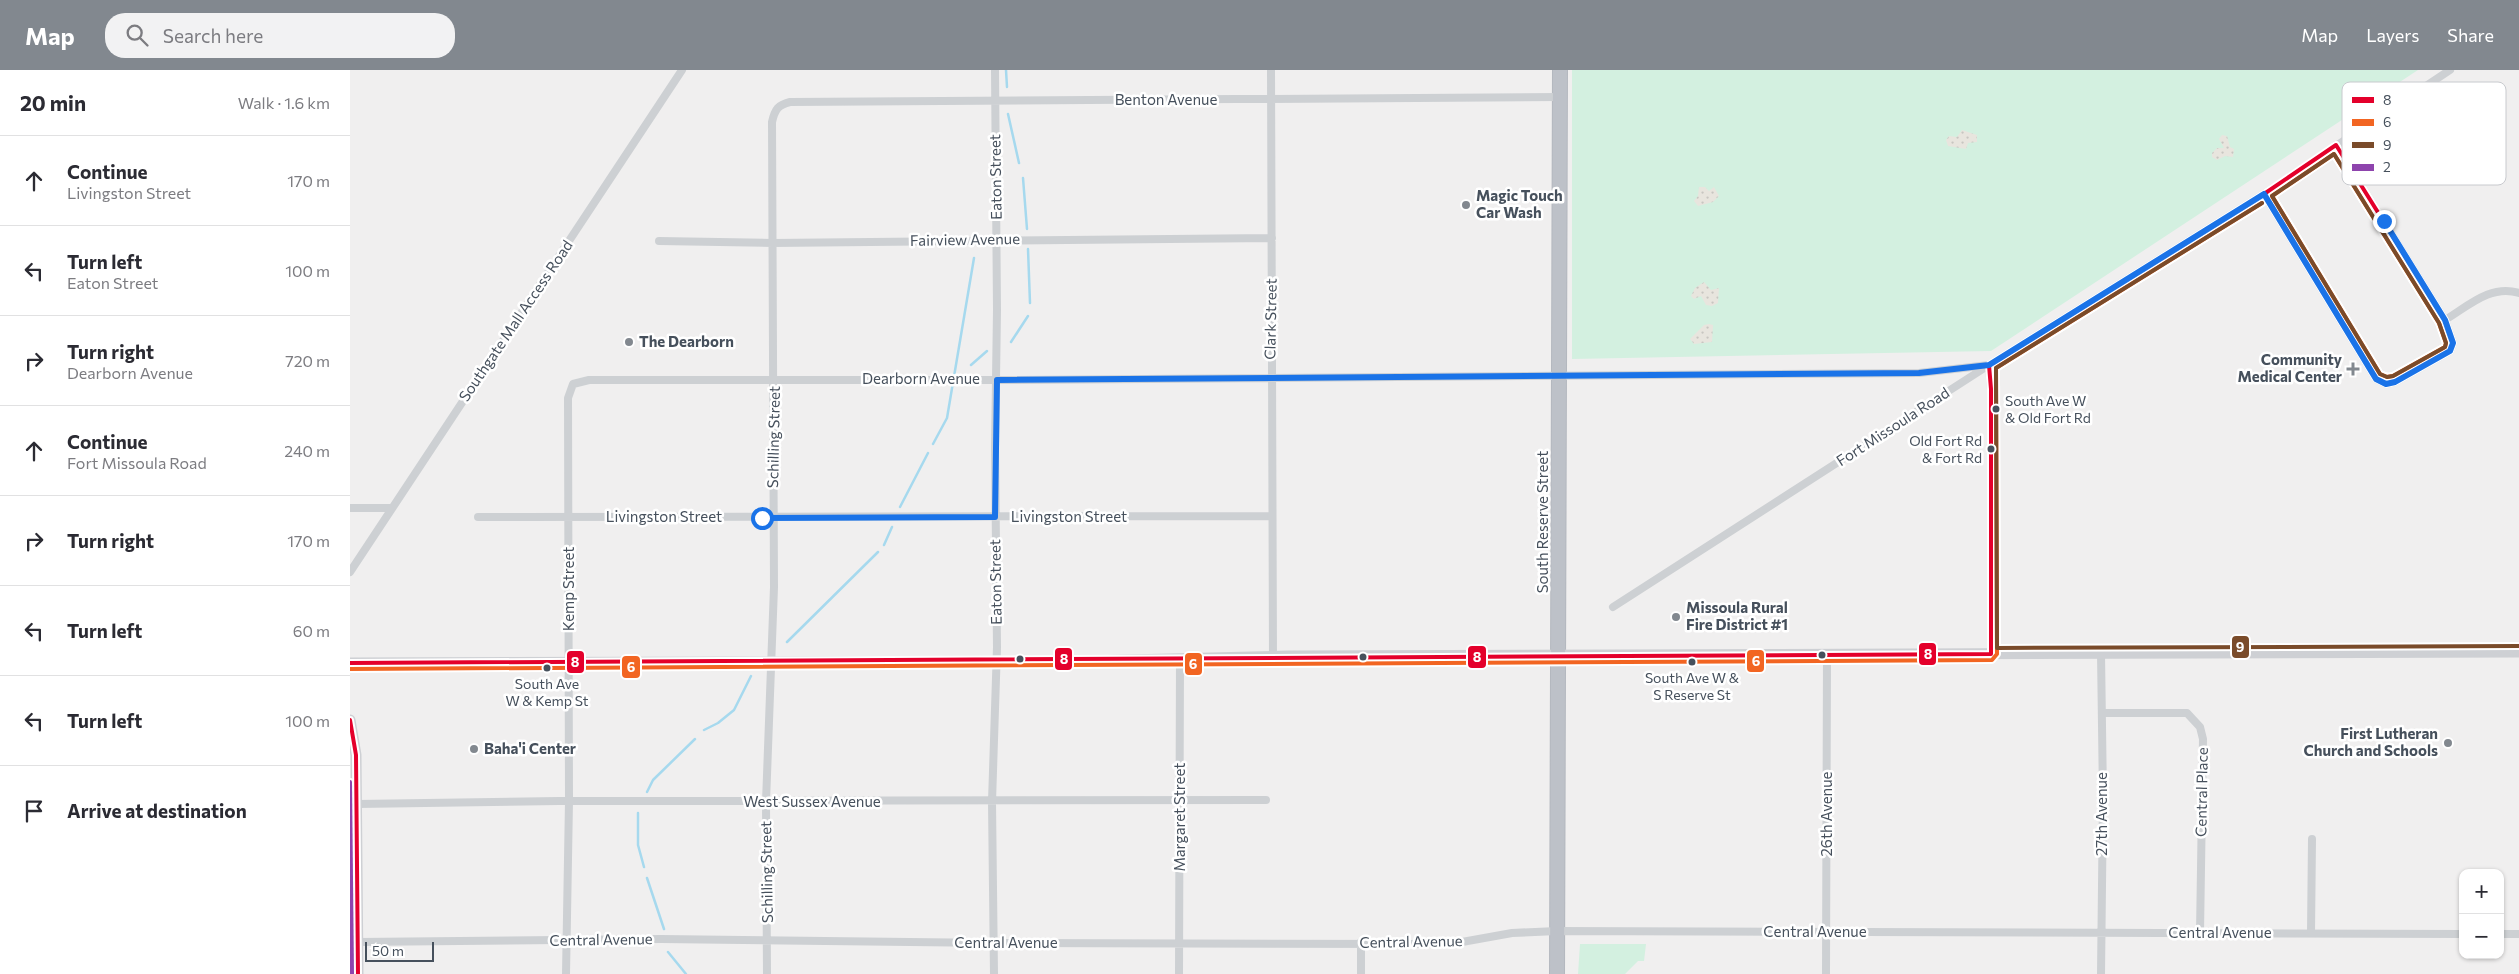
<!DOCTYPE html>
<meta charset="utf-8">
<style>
:root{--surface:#fff;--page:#f2f2f3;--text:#2b2b33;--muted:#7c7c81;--line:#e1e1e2;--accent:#82888f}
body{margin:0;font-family:Commissioner,sans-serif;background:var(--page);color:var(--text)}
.controls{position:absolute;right:15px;bottom:15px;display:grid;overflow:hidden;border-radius:10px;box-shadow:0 1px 4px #0004}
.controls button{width:45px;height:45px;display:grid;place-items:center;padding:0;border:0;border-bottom:1px solid var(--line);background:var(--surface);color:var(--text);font:25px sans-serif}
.scale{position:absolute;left:15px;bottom:12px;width:69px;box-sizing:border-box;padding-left:5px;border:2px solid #46505c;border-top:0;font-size:14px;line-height:18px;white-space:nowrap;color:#46505c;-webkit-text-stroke:4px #fff;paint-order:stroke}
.stop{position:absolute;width:15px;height:15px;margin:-11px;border:4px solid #1a73e8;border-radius:50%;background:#fff}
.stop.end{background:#1a73e8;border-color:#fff;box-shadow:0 1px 5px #0008}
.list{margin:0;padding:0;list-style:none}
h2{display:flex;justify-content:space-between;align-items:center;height:65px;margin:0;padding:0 20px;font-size:21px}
h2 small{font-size:16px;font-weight:400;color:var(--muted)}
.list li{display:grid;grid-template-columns:32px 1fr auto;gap:15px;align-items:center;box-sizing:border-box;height:90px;padding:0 20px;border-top:1px solid var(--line)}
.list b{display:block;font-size:19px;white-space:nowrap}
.list p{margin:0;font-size:16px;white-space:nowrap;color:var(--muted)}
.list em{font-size:16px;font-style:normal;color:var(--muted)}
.icon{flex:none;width:28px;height:28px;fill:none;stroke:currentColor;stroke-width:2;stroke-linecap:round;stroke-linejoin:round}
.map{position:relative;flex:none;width:2169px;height:904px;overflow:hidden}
header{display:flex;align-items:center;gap:30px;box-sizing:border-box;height:70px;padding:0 25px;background:var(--accent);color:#fff}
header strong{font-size:24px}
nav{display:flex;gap:28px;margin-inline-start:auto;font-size:18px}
.search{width:350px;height:45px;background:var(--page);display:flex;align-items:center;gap:12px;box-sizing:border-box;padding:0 18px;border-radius:20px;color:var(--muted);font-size:19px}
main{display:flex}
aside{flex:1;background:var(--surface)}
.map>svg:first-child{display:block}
.green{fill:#d3f0e0}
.sand{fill:url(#sand-dots)}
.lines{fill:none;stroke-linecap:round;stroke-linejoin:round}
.stream{stroke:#a6d9ee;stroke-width:2.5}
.highway-casing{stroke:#b4b8bf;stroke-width:16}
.street{stroke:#cdd0d3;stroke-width:8}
.secondary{stroke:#ced0d4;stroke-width:11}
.highway{stroke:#bdc1c8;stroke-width:14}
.bus-1-casing{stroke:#fff;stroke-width:8}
.bus-2-casing{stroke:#fff;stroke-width:8}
.bus-3-casing{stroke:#fff;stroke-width:8}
.bus-4-casing{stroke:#fff;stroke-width:8}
.bus-1{stroke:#e4002b;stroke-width:4}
.bus-2{stroke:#f26522;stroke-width:4}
.bus-3{stroke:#7a4b2a;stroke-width:4}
.bus-4{stroke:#8e44ad;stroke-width:4}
.route{stroke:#1a73e8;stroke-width:6}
.poi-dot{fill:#82888f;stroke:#fff;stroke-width:2}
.bus-dot{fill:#46505c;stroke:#fff;stroke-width:2}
.labels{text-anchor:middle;stroke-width:5;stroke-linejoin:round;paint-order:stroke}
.bus-label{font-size:14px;fill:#46505c;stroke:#fff}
.street-label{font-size:15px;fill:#46505c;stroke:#fff}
.poi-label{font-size:15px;font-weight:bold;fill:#46505c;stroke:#fff;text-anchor:start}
.key{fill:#fff;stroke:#c8cace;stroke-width:1}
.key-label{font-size:14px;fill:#46505c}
.line-badge{stroke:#fff;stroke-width:2}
.badge-label{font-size:14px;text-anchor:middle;font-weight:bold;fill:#fff}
</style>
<header>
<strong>Map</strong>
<div class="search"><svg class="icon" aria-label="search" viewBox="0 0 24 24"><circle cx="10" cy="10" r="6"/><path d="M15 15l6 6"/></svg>Search here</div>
<nav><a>Map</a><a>Layers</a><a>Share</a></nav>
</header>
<main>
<aside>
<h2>20 min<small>Walk · 1.6 km</small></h2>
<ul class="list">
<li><svg class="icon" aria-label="ahead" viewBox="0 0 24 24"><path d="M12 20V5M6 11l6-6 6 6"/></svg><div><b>Continue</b><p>Livingston Street</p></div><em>170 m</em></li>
<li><svg class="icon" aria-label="left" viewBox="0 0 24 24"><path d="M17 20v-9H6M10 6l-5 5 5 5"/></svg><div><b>Turn left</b><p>Eaton Street</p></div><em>100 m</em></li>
<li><svg class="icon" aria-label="right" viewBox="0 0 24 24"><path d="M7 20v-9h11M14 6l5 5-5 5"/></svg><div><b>Turn right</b><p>Dearborn Avenue</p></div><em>720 m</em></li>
<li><svg class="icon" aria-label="ahead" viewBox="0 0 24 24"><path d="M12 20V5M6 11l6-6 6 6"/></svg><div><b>Continue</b><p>Fort Missoula Road</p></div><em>240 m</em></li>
<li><svg class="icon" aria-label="right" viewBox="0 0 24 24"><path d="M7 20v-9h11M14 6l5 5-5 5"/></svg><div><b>Turn right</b></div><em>170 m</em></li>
<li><svg class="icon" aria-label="left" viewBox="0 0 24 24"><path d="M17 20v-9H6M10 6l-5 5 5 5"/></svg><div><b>Turn left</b></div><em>60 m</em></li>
<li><svg class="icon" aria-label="left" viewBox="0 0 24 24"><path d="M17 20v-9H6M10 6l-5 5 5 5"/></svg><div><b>Turn left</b></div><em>100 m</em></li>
<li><svg class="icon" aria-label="arrive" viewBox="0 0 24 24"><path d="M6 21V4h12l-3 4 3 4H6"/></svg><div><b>Arrive at destination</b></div></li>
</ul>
</aside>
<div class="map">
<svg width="2169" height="904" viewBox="0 0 2169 904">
<defs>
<pattern id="sand-dots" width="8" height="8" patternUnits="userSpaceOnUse" patternTransform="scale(1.25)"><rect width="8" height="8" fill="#e8e5de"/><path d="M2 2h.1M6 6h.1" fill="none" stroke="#c8c6c1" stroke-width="1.8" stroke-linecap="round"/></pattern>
</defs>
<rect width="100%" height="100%" fill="#f0efef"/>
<path class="green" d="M1222,0h846l-427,281 -419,8z
M1230,874h66l-2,17h-6l-13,13h-47z"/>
<path class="sand" d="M1612,60l15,5v7l-9,1 -2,6 -18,-3 -2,-6 3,-4 8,1z
M1872,65l5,1 3,11 4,2 -1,8 -8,-1 -8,4 -5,-3v-4l5,-5h7l-5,-9z
M1349,117h6l4,4 5,-4 5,9 -6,6 -15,4 -4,-5 4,-5z
M1354,212l7,8 8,-2 -1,15 -6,3 -6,-1 -5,-9 -7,3 -3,-3 4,-8z
M1359,254l4,1 -1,17 -18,2 -4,-5 14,-14z"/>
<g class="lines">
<path class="stream" d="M656,0l1,17
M658,44l11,49
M673,108l4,51
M678,179l2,54
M661,272l17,-26
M621,295l16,-14
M583,374l14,-26 27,-160
M550,437l28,-54
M534,475l8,-18
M437,572l91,-90
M354,660l14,-7 16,-13 17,-34
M297,722l6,-12 42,-41
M288,743v32l6,22
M297,808l17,51
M318,882l18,22"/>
<g class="highway-casing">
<path id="highway" d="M1207,904l3,-904"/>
</g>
<path class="street" d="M921,0l2,588
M1914,124l112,185 10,5 9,-2 55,-31 3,-8 -8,-23 -109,-175
M309,171l113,2 500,-5
M2095,250c23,-14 46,-36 74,-27
M1639,295l2,24v265
M0,438h42
M128,447l793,-1
M0,502l332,-502
M1263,537l376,-242 275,-171 186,-124
M1752,643h85l13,14 3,12 -3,194
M7,734l202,-3 707,-1
M1961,863l1,-94
M2150,864h19
M8,872l303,-3 333,4 417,1 51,-2 50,-9 45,-2 906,3
M1011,872v32
M216,904l3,-173 -1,-403 5,-14 16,-4h417l913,-7 70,-8
M417,904l-1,-172 8,-215 -2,-465c3,-13 6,-17 18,-20l770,-5
M644,904l-2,-172 5,-155 -2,-199 2,-138 -2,-240
M829,904l1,-315
M1476,904l1,-319
M1751,904l2,-177 -2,-144"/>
<path class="secondary" d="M0,593l737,-2 201,-5 1231,-4
M0,650l6,35 2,219"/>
<use href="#highway" class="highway"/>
<g class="bus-1-casing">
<path id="bus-1" d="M1986,75l109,175 8,23 -3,8 -55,31 -9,2 -10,-5 -112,-185z
M0,593l1641,-9v-265l-2,-24 275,-171
M0,650l6,35 2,219"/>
</g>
<g class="bus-2-casing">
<path id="bus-2" d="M1984,84l105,169 7,20 -1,4 -52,29 -6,1 -7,-3 -108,-178z
M0,599l1642,-9 5,-6 -1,-286 266,-165"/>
</g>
<g class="bus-3-casing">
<path id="bus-3" d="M1984,84l105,169 7,20 -1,4 -52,29 -6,1 -7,-3 -108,-178z
M1912,133l-266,165 1,280 522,-2"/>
</g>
<g class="bus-4-casing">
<path id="bus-4" d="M0,712l2,192"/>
</g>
<use href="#bus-1" class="bus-1"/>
<use href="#bus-2" class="bus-2"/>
<use href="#bus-3" class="bus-3"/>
<use href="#bus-4" class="bus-4"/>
</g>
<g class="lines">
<path class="route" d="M412,448l233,-1 2,-137 922,-7 70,-8 275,-171 112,185 10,5 9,-2 55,-31 3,-8 -8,-23 -61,-99"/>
</g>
<g class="poi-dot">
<circle cx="1116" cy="135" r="5"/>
<circle cx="279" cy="272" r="5"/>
<path d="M2000.5 291.5h5v5h5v5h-5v5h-5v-5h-5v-5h5z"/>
<circle cx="1326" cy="547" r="5"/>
<circle cx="2098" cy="673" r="5"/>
<circle cx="124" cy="679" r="5"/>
</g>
<g class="bus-dot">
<circle cx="1646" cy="339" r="4.5"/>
<circle cx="1641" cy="379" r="4.5"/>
<circle cx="1472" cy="585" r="4.5"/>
<circle cx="1013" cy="587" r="4.5"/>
<circle cx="670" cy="589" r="4.5"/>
<circle cx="1342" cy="592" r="4.5"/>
<circle cx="197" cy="598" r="4.5"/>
</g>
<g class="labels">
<g class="bus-label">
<text x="1655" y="336" text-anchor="start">South Ave W<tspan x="1655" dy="17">&amp; Old Fort Rd</tspan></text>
<text x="1632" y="376" text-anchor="end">Old Fort Rd<tspan x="1632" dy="17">&amp; Fort Rd</tspan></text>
<text x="1342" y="613">South Ave W &amp;<tspan x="1342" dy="17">S Reserve St</tspan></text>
<text x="197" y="619">South Ave<tspan x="197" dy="17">W &amp; Kemp St</tspan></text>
</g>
<g class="street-label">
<text x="816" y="35">Benton Avenue</text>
<text transform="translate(646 107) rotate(-91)" y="5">Eaton Street</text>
<text transform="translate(615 170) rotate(-1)" y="5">Fairview Avenue</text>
<text transform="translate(921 249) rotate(-89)" y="5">Clark Street</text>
<text transform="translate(166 251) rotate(-56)" y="5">Southgate Mall Access Road</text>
<text x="571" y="314">Dearborn Avenue</text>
<text transform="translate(1543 357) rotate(-33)" y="5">Fort Missoula Road</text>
<text transform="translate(424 367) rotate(-89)" y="5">Schilling Street</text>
<text x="314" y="452">Livingston Street</text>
<text x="719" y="452">Livingston Street</text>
<text transform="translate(1193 452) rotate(-90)" y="5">South Reserve Street</text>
<text transform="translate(646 512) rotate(-91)" y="5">Eaton Street</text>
<text transform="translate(219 519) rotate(-90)" y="5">Kemp Street</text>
<text transform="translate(1852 722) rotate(-89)" y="5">Central Place</text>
<text x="462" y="737">West Sussex Avenue</text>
<text transform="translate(1477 744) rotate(-90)" y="5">26th Avenue</text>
<text transform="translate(1752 744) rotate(-90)" y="5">27th Avenue</text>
<text transform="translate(830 747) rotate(-90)" y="5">Margaret Street</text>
<text transform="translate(417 802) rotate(-91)" y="5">Schilling Street</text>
<text x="1465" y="867">Central Avenue</text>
<text x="1870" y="868">Central Avenue</text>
<text transform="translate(251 870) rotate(-1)" y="5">Central Avenue</text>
<text transform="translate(1061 872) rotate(-1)" y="5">Central Avenue</text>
<text x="656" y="878">Central Avenue</text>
</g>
<g class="poi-label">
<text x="1126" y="131">Magic Touch<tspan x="1126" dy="17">Car Wash</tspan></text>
<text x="289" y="277">The Dearborn</text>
<text x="1992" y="295" text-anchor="end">Community<tspan x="1992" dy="17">Medical Center</tspan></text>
<text x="1336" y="543">Missoula Rural<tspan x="1336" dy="17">Fire District #1</tspan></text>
<text x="2088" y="669" text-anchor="end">First Lutheran<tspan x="2088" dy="17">Church and Schools</tspan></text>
<text x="134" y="684">Baha'i Center</text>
</g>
</g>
<rect x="1992" y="12" width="164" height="103" rx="8" class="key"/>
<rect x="2002" y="27" width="22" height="6" fill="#e4002b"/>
<rect x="2002" y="49" width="22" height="7" fill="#f26522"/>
<rect x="2002" y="72" width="22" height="6" fill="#7a4b2a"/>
<rect x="2002" y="94" width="22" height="7" fill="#8e44ad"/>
<g class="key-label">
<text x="2033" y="35">8</text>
<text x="2033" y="57">6</text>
<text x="2033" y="80">9</text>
<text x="2033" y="102">2</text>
</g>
<g class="line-badge">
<rect x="1881" y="565" width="19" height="24" rx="5" fill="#7a4b2a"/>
<rect x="1568" y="572" width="19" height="24" rx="5" fill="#e4002b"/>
<rect x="1117" y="575" width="20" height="24" rx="5" fill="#e4002b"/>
<rect x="704" y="577" width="19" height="24" rx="5" fill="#e4002b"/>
<rect x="1396" y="579" width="19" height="24" rx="5" fill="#f26522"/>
<rect x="216" y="580" width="19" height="24" rx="5" fill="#e4002b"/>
<rect x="834" y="582" width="19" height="24" rx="5" fill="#f26522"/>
<rect x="271" y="585" width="20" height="24" rx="5" fill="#f26522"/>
</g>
<g class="badge-label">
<text x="1890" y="582">9</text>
<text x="1578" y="589">8</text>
<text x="1127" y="592">8</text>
<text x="714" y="594">8</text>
<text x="1406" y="596">6</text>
<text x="225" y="597">8</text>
<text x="843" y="599">6</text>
<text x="281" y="602">6</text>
</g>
</svg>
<div class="controls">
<button>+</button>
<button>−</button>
</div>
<div class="scale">50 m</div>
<div class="stop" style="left:412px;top:448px"></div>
<div class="stop end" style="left:2034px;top:151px"></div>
</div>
</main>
